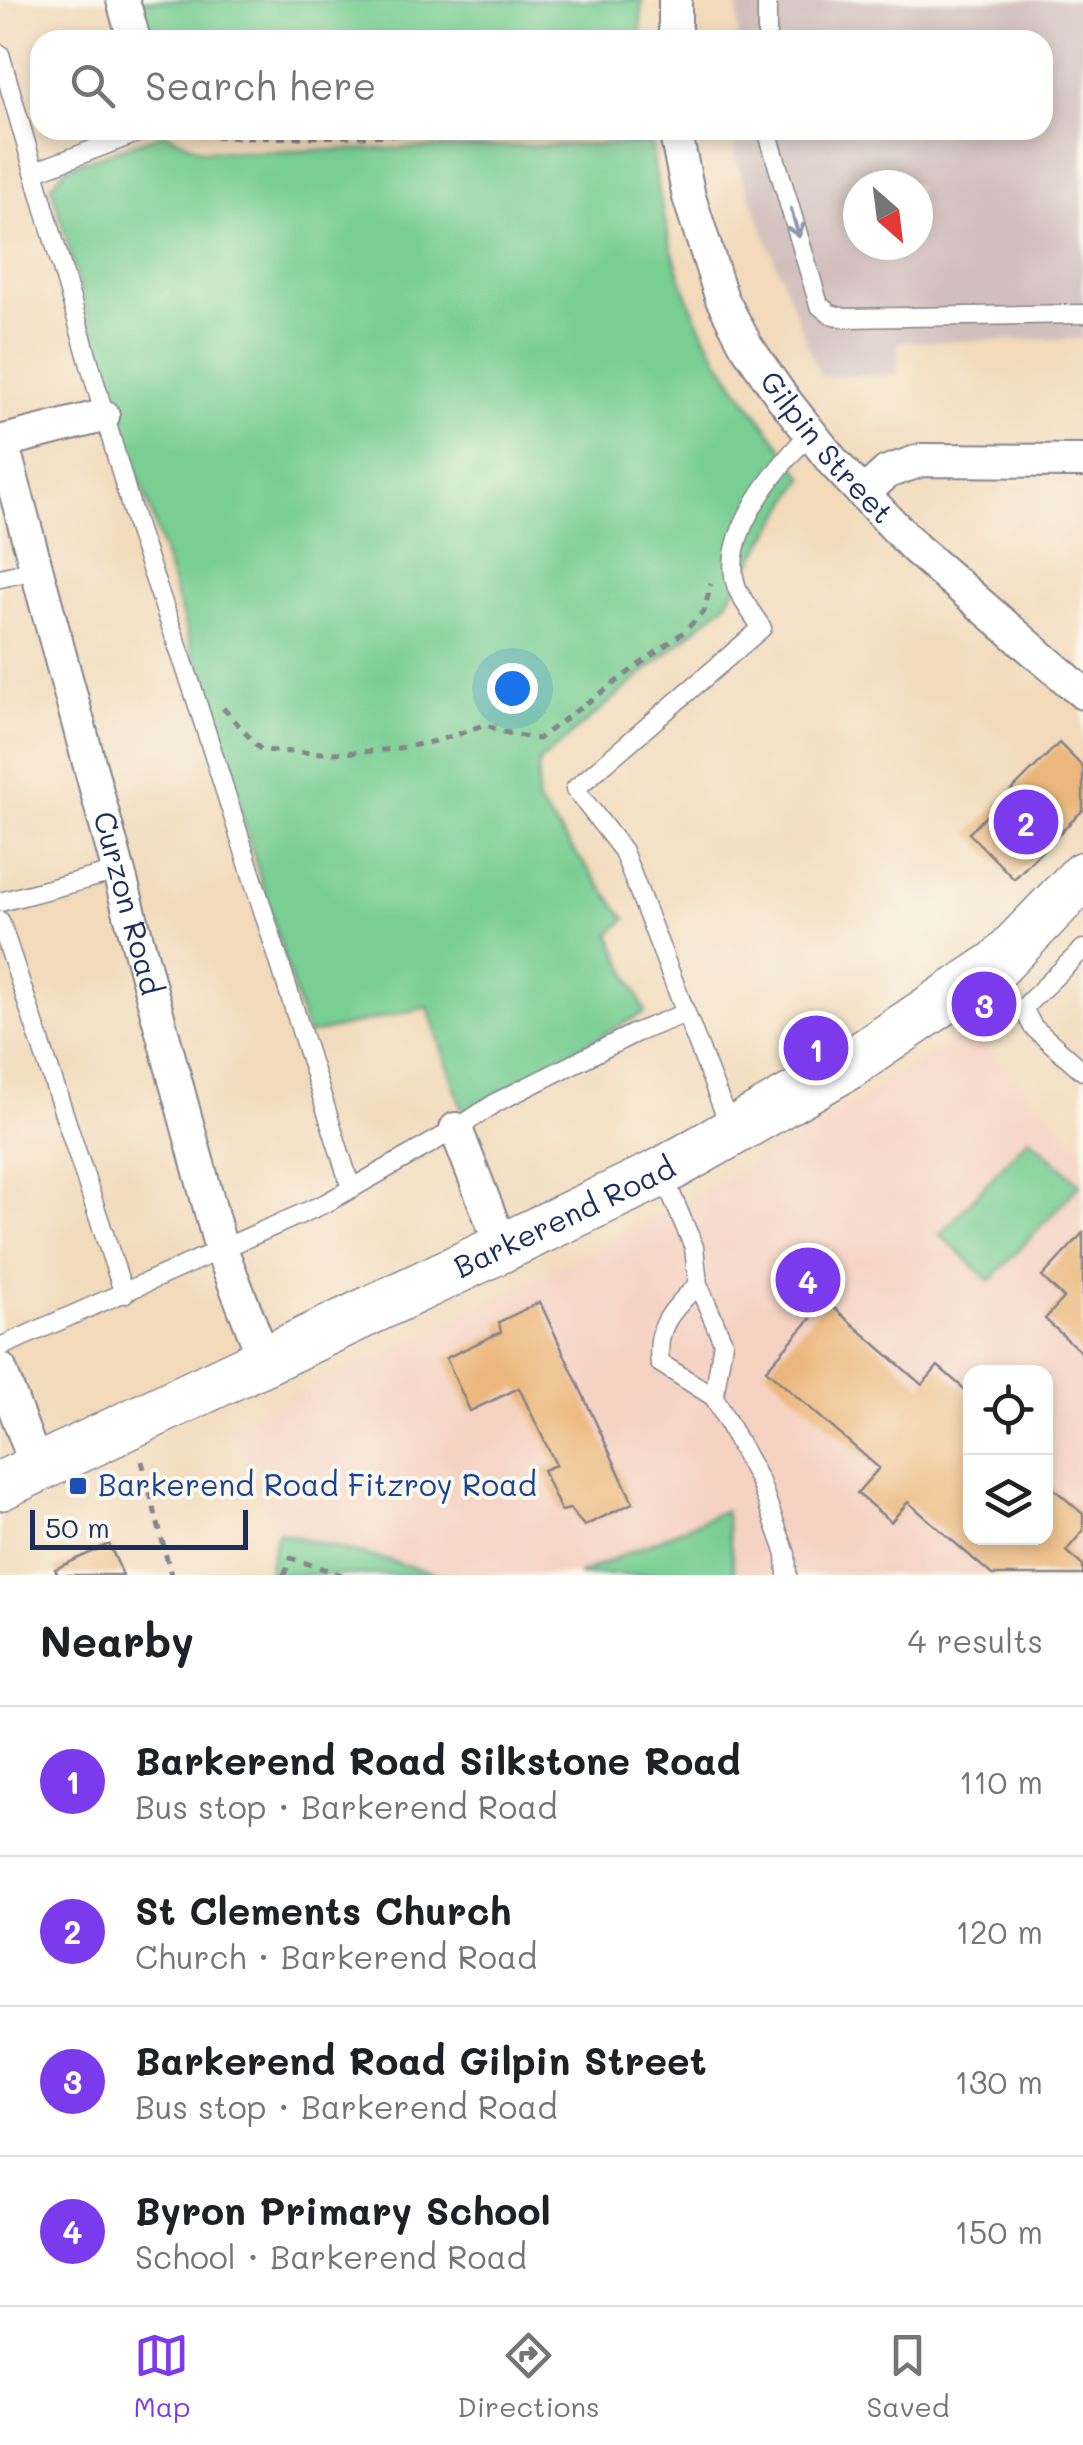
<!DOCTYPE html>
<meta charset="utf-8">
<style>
:root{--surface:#fff;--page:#f2f2f2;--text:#202124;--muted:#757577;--line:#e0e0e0;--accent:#7c3aed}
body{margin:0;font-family:Mali,sans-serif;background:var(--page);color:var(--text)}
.controls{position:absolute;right:30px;bottom:30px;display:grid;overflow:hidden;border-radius:20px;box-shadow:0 5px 15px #0003}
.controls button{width:90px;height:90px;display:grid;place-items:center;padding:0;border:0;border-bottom:2px solid var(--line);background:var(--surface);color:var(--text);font:50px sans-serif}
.compass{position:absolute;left:843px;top:170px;width:90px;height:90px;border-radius:50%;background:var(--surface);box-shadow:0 5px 15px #0003;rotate:152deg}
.scale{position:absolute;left:30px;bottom:25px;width:218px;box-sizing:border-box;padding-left:10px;border:5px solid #1b2f5e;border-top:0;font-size:28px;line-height:35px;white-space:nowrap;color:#1b2f5e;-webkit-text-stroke:8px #fbf7ec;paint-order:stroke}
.you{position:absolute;left:512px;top:688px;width:35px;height:35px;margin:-25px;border:8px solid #fff;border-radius:50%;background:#1a73e8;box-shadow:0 0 0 15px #1a73e833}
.badge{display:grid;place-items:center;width:65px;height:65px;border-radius:50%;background:var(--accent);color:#fff;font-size:32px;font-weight:700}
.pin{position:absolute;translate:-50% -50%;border:5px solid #fff;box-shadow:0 2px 10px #0006}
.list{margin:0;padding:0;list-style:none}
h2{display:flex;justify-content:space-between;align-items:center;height:130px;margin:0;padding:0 40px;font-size:42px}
h2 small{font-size:32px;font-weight:400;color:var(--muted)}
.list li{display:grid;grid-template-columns:65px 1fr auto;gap:30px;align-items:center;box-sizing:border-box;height:150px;padding:0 40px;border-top:2px solid var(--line)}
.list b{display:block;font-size:38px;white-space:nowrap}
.list p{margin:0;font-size:32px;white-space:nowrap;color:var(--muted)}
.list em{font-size:32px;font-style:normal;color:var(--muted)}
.icon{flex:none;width:55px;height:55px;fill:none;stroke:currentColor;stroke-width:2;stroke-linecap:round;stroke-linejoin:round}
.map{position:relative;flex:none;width:1083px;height:1575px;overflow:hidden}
.search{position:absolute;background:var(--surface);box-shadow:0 5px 15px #0003;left:30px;right:30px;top:30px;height:110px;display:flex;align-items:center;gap:25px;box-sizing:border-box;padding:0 35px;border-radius:30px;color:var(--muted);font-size:38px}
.sheet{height:730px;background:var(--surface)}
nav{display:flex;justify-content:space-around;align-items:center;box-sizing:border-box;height:140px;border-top:2px solid var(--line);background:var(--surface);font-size:28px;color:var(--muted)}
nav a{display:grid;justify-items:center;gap:5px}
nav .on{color:var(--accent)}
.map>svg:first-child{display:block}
.built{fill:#f5d2c2;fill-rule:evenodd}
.industrial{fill:#d1bfbd;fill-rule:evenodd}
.green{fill:#78ce93;stroke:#4a7e78;stroke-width:2.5}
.building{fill:#ecb77c}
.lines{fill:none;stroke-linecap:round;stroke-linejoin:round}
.service-casing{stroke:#86848c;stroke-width:21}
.minor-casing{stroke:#86848c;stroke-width:36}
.secondary-casing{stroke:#86848c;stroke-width:51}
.path{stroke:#86848c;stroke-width:5;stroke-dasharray:8 8;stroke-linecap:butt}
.service{stroke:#fff;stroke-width:18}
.minor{stroke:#fff;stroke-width:32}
.secondary{stroke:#fff;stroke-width:48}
.oneway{stroke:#8d97ae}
.transit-dot{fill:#1a4fb4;stroke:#fbf7ec;stroke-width:4}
.labels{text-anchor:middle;stroke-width:8;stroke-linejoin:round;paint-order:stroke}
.street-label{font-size:30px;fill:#1b2f5e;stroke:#fbf7ec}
.transit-label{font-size:30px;fill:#164399;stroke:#fbf7ec;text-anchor:start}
</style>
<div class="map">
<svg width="1083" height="1575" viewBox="0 0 1083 1575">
<rect width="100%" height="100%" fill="#fbf7ec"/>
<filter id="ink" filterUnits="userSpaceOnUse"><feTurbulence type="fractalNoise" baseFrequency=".01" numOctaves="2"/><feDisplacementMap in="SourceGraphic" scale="20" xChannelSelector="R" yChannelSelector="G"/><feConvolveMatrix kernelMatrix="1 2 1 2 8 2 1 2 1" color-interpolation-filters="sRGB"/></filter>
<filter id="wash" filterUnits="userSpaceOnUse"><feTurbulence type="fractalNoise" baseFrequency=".0048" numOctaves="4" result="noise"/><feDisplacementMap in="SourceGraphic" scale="40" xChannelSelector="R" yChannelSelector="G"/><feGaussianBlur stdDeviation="2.25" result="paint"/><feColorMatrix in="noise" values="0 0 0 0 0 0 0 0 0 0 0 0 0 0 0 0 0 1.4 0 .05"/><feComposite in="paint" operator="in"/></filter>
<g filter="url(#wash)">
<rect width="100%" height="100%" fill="#f2daba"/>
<path class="built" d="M972,1031l111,119v425h-348l-11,-65 -146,65h-135l-166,-43 -48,-108 225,-104 157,-81 115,-61zM970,1372h76v166h-76z"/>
<path class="industrial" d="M738,0h345v339l-185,3 -1,32 -77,3 -85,-221 1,-26h307v-90h-305zM858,185h60v60h-60z"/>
<path class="green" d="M138,0h504l-2,40h-490z
M165,133l37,17 43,2 406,-9c10,74 27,150 67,215 26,42 58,79 86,120l-79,126 -186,158 -2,40 89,117 -16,15 35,78 -182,100 -35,-105 -121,28 -156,-523 -37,-102 -63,-225 16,-18z
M1029,1137l51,47 -90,97 -50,-46z
M725,1510l10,65h-157z
M277,1532l166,43h-176z"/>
<g id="blocks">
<path class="building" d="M1059,743l24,24v43l-69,69 -45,-46z
M1083,1233v121l-38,-35 19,-21 -22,-21z
M826,1301l96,84 16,-19 32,28v144h76v-56l37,32v17l-17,20 17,15v9h-91l-84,-73 -17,20 -34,-29 22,-25 -113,-98z
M540,1302l93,201 -49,23 -14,-17 -9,2 -18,-41 13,-5 -37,-77 -49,23 -24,-53 55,-26 -2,-10z
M109,1544l14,31h-65l-3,-6z"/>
</g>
</g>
<g filter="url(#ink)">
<use href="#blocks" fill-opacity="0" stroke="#86848c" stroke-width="2.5"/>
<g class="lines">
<g class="service-casing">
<path id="service" d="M767,40v-40
M0,54l138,477 55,159 158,498
M767,130l52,175 11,9 15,4 238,-4
M34,172l111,-42
M0,578l39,-9
M0,902l121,-32
M0,921l124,373
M1083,949l-60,59 10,19 50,44
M732,1132l-109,-281 -48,-62 187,-161c-9,-13 -19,-26 -25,-40 -19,-52 40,-120 73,-155
M662,1173l32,74 4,37 25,58 -9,55 46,85 26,72 1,21
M698,1284c-25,26 -43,41 -38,79l54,34
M0,1347l326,-144 130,-74 41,-27 138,-69 51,-20"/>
</g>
<g class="minor-casing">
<g id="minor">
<path d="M123,0l11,40"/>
<path d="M675,0v40"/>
<path id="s1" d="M675,130l14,67 33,102 24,46 36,52 52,66 81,85 168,145"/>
<path d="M0,442l103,-26"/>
<path id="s2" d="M2,442l219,807 44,112"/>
<path d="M864,493l23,-21 35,-12 161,1"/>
<path d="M456,1129l47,121"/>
<path d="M0,1369l37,99"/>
</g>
</g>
<g class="secondary-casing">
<g id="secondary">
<path id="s3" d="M0,1486l662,-314 185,-106 151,-102 85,-88"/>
</g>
</g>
<path class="path" d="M183,130l19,6 42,2 403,-7
M223,708l38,42c78,6 151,5 224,-26l18,8 35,7 147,-108 19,-20 7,-27
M142,1461l29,114
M284,1575l7,-17 51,17"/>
<use href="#service" class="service"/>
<use href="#minor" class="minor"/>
<use href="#secondary" class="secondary"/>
</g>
<defs><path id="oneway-shaft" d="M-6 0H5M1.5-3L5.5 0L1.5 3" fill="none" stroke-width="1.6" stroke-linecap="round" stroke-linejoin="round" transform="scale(2.5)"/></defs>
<use class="oneway" href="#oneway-shaft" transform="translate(795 223) rotate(74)"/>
</g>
<rect class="transit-dot" x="68" y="1476" width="20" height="20" rx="5"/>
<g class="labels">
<g class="street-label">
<text dy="10" stroke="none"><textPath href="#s1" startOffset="358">Gilpin Street</textPath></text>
<text dy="10" stroke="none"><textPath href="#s2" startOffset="478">Curzon Road</textPath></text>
<text dy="10" stroke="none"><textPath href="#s3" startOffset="625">Barkerend Road</textPath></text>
</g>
<g class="transit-label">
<text x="98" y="1496">Barkerend Road Fitzroy Road</text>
</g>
</g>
</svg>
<div class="controls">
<button><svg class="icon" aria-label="locate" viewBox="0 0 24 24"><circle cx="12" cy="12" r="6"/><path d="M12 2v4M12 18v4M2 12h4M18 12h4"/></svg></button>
<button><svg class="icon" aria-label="layers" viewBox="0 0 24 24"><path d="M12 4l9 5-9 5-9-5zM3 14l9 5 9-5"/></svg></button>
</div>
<svg class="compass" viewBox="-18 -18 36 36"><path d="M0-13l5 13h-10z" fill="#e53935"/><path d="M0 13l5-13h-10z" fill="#757577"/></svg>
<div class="scale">50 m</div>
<div class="you"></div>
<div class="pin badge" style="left:816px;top:1048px">1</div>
<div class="pin badge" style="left:1026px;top:822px">2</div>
<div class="pin badge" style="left:984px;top:1004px">3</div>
<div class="pin badge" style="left:808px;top:1280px">4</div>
<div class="search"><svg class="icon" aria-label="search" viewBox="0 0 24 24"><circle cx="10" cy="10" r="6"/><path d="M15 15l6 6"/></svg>Search here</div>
</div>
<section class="sheet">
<h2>Nearby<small>4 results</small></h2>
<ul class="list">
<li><span class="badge">1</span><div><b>Barkerend Road Silkstone Road</b><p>Bus stop · Barkerend Road</p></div><em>110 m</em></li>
<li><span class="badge">2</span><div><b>St Clements Church</b><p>Church · Barkerend Road</p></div><em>120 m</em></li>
<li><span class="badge">3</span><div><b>Barkerend Road Gilpin Street</b><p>Bus stop · Barkerend Road</p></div><em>130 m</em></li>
<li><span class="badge">4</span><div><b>Byron Primary School</b><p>School · Barkerend Road</p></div><em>150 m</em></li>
</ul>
</section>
<nav>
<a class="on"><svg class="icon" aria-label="map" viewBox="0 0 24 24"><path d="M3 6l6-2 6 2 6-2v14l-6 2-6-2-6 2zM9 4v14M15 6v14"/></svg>Map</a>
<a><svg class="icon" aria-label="directions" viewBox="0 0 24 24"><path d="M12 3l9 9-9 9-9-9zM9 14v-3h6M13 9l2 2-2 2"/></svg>Directions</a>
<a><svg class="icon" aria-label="saved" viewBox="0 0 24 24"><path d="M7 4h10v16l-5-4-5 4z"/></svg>Saved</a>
</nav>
